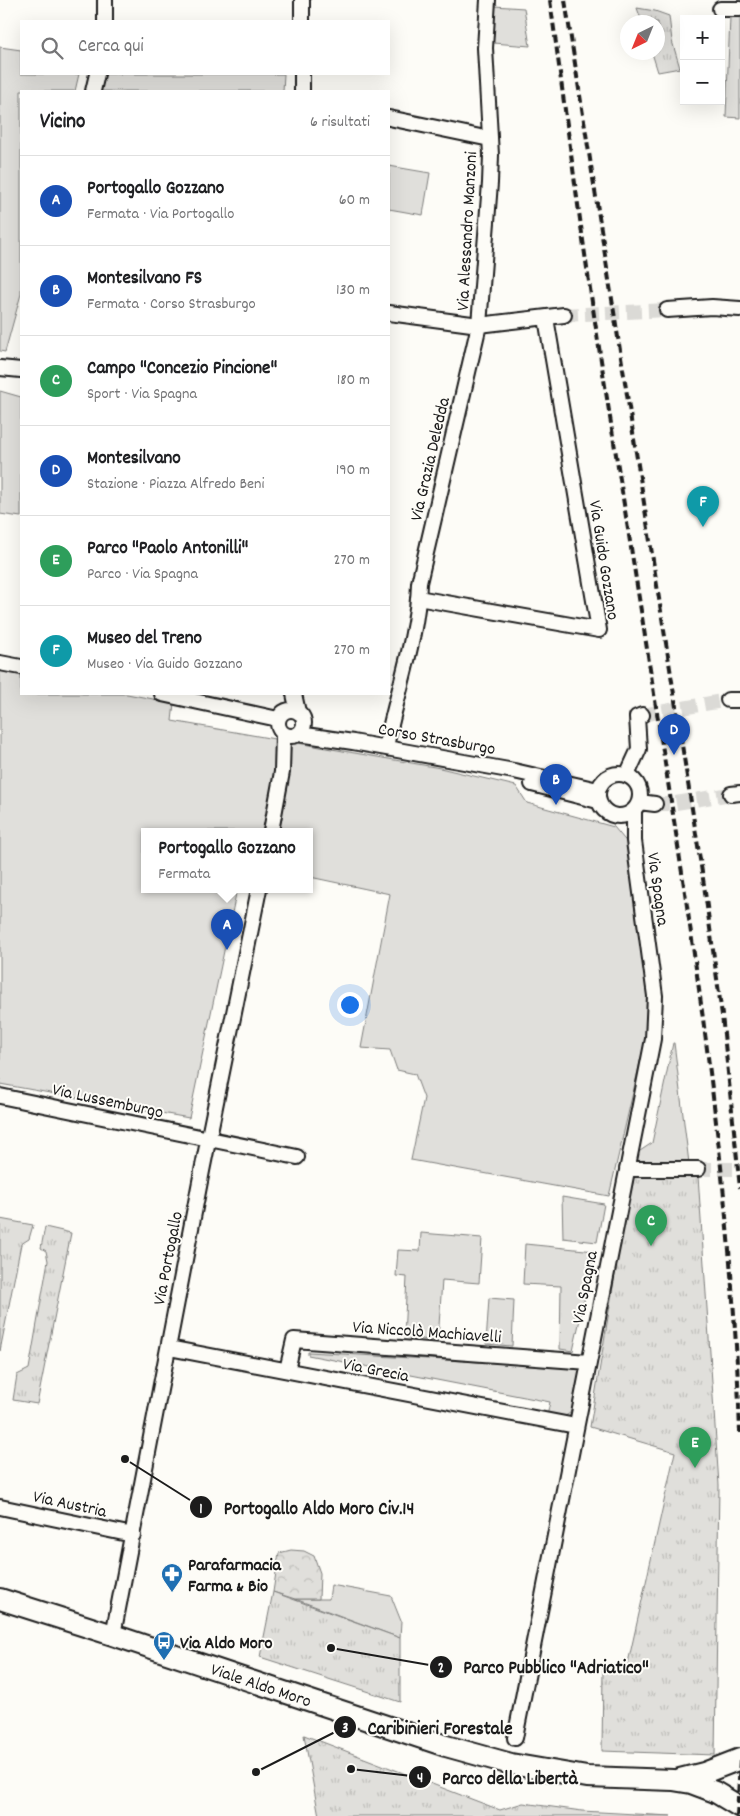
<!DOCTYPE html>
<html lang="it">
<meta charset="utf-8">
<style>
:root{--surface:#fff;--page:#f6f6f6;--text:#202124;--muted:#757577;--line:#e0e0e0;--accent:#1f6fb2}
body{margin:0;font-family:Dekko,sans-serif;background:var(--page);color:var(--text)}
.controls{position:absolute;right:15px;top:15px;display:grid;overflow:hidden;border-radius:0px;box-shadow:0 5px 20px #0002}
.controls button{width:45px;height:45px;display:grid;place-items:center;padding:0;border:0;border-bottom:1px solid var(--line);background:var(--surface);color:var(--text);font:25px sans-serif}
.compass{position:absolute;left:620px;top:15px;width:45px;height:45px;border-radius:50%;background:var(--surface);box-shadow:0 5px 20px #0002;rotate:223deg}
.you{position:absolute;left:349px;top:1004px;width:18px;height:18px;margin:-12px;border:4px solid #fff;border-radius:50%;background:#1a73e8;box-shadow:0 0 0 8px #1a73e833}
.badge{display:grid;place-items:center;width:32px;height:32px;border-radius:50%;background:var(--accent);color:#fff;font-size:16px;font-weight:700}
.pin{position:absolute;translate:-50% -41px;filter:drop-shadow(0 1px 2px #0008)}
.pin::after{content:'';position:absolute;top:26px;width:18px;height:15px;background:inherit;clip-path:polygon(0 0,100% 0,50% 100%)}
.popup{position:absolute;left:141px;top:828px;width:172px;height:65px;box-sizing:border-box;display:grid;place-content:center;border-radius:0px;background:var(--surface);filter:drop-shadow(0 1px 4px #0005);font-size:16px;white-space:nowrap;color:var(--muted)}
.popup b{font-size:19px;color:var(--text)}
.popup::after{content:'';position:absolute;left:50%;top:100%;margin-left:-10px;border:10px solid transparent;border-top-color:var(--surface)}
.list{margin:0;padding:0;list-style:none}
h2{display:flex;justify-content:space-between;align-items:center;height:65px;margin:0;padding:0 20px;font-size:21px}
h2 small{font-size:16px;font-weight:400;color:var(--muted)}
.list li{display:grid;grid-template-columns:32px 1fr auto;gap:15px;align-items:center;box-sizing:border-box;height:90px;padding:0 20px;border-top:1px solid var(--line)}
.list b{display:block;font-size:19px;white-space:nowrap}
.list p{margin:0;font-size:16px;white-space:nowrap;color:var(--muted)}
.list em{font-size:16px;font-style:normal;color:var(--muted)}
.icon{flex:none;width:28px;height:28px;fill:none;stroke:currentColor;stroke-width:2;stroke-linecap:round;stroke-linejoin:round}
.map{position:relative;flex:none;width:740px;height:1816px;overflow:hidden}
.search{position:absolute;background:var(--surface);box-shadow:0 5px 20px #0002;left:20px;top:20px;width:370px;height:55px;display:flex;align-items:center;gap:12px;box-sizing:border-box;padding:0 18px;border-radius:0px;color:var(--muted);font-size:19px}
.panel{position:absolute;background:var(--surface);box-shadow:0 5px 20px #0002;left:20px;top:90px;width:370px;height:605px;border-radius:0px}
.map>svg:first-child{display:block}
.green{fill:#e0dfdb;stroke:#7e7e7c}
.forest{fill:url(#forest-crowns);stroke:#7e7e7c}
.park{fill:url(#park-tufts);stroke:#7e7e7c}
.lines{fill:none;stroke-linecap:round;stroke-linejoin:round}
.street-tunnel{stroke:#dbdad6;stroke-width:14;stroke-dasharray:14 7;stroke-linecap:butt}
.street-casing{stroke:#1c1c1c;stroke-width:18}
.secondary-casing{stroke:#1c1c1c;stroke-width:24}
.street{stroke:#fdfcf7;stroke-width:14}
.secondary{stroke:#fdfcf7;stroke-width:20}
.rail{stroke:#1c1c1c;stroke-width:4;stroke-dasharray:8 4;stroke-linecap:butt}
.labels{text-anchor:middle;stroke-width:4;stroke-linejoin:round;paint-order:stroke}
.street-label{font-size:18px;fill:#1c1c1c;stroke:#fdfcf7}
.poi-label{font-size:18px;font-weight:bold;fill:#1c1c1c;stroke:#fdfcf7;text-anchor:start}
.leader{fill:none;stroke:#1c1c1c;stroke-width:2}
.callout-dot{fill:#1c1c1c;stroke:#fdfcf7;stroke-width:2}
.mark-label{font-size:15px;text-anchor:middle;font-weight:bold;fill:#fff}
.callout-label{font-size:19px;text-anchor:middle;font-weight:bold;fill:#1c1c1c;stroke:#fdfcf7;stroke-width:4;stroke-linejoin:round;paint-order:stroke}
</style>
<div class="map">
<svg width="740" height="1816" viewBox="0 0 740 1816">
<defs>
<pattern id="forest-crowns" width="20" height="18" patternUnits="userSpaceOnUse" patternTransform="scale(1.25)"><rect width="20" height="18" fill="#e0dfdb"/><path d="M2 6a3 3 0 1 1 6 0M12 15a3 3 0 1 1 6 0" fill="none" stroke="#c0bfbb"/></pattern>
<pattern id="park-tufts" width="24" height="20" patternUnits="userSpaceOnUse" patternTransform="scale(1.25)"><rect width="24" height="20" fill="#e0dfdb"/><path d="M3 7l-1-3M5 7V3M7 7l1-3M15 17l-1-3M17 17v-4M19 17l1-3" fill="none" stroke="#c0bfbb"/></pattern>
</defs>
<rect width="100%" height="100%" fill="#fdfcf7"/>
<filter id="ink" filterUnits="userSpaceOnUse"><feTurbulence type="fractalNoise" baseFrequency=".02" numOctaves="2"/><feDisplacementMap in="SourceGraphic" scale="10" xChannelSelector="R" yChannelSelector="G"/><feConvolveMatrix kernelMatrix="1 2 1 2 8 2 1 2 1" color-interpolation-filters="sRGB"/></filter>
<g filter="url(#ink)">
<path class="green" d="M494,6l30,2 6,38 -37,-3z
M730,17h10v101l-14,-1z
M0,47l21,3v24h58l-4,17h-54v203l-16,58 -5,-1z
M105,74h179l-1,17h-183z
M389,166l41,7 -7,42 -34,-6z
M0,391l21,6v120l-21,-3z
M0,669l21,4v21h106l47,9 -2,18 268,47 76,18 11,17 87,24 15,18 21,174 -41,177 -198,-36 13,-62 -9,-24 -18,-4 -7,-20 -29,-2 29,-154 -80,-17v-46h-166v58h93l-48,229 -189,-34z
M673,1043h1l15,120h-48l-4,-3v-7l15,-10z
M562,1197l42,7 -7,38 -34,-4z
M421,1233l61,5 -3,45 -37,-3 -4,61 -34,-4 3,-60 -11,-1 2,-26 22,1z
M525,1244l70,7 -22,100 -13,-2 1,-63 -38,-2z
M489,1298l25,2 -2,46 -26,-2z
M308,1352l274,16c-2,10 -5,43 -15,47 -5,3 -14,1 -20,1l3,-14 -242,-47z
M331,1585l60,11 10,25 -1,17 -105,-39h34z"/>
<path class="forest" d="M291,1550l13,1 10,5 6,17 -1,26h-24l-22,-7 6,-39z"/>
<path class="park" d="M637,8l18,3 14,5 3,25 8,27 -22,4 -6,-19 6,-1v-30h-16z
M698,1176l21,309 -4,270 -113,-4 1,-81 23,2 49,-220 -85,-25 41,-250z
M0,1219l33,6 -4,14 -8,5 -21,107z
M45,1227l26,6 -34,171 -24,-4 4,-25 12,-6 19,-108 -2,-10 -5,-3z
M273,1592l127,46v64l-140,-45z
M304,1735l196,75 23,-7 59,8 89,5h-352z"/>
<g class="lines">
<path class="street-tunnel" d="M564,315l103,-5
M642,715l86,-15
M655,804h15l61,-10
M698,1169h42"/>
<g class="street-casing">
<path id="street" d="M302,0v21
M720,9h20
M105,21v-21
M93,91l4,-17
M302,91v-17
M389,118l101,21
M667,310l45,-3 28,2
M389,313l90,12 85,-10
M0,368l21,2
M418,598l181,32 -53,-312
M0,663l21,4
M162,694l116,25
M294,694l4,18
M728,700h12
M278 723a13 13 0 1 1 26 0a13 13 0 1 1-26 0Z
M299,734l54,8 161,29 84,19
M386,747c10,-51 32,-112 33,-164l60,-258 11,-142 1,-28 -6,-107 3,-48
M598 795a21 21 0 1 1 42 0a21 21 0 1 1-42 0Z
M627,775l12,-26 -2,-32 5,-2
M532,784l66,17
M731,794l9,-1
M639,802l16,2
M271,831l11,-59 1,-37
M0,1096l297,61
M627,1169h71
M169,1348l407,78
M287,1370l7,-30 295,22
M0,1507l133,28
M113,1635l89,-464 57,-282
M515,1738l138,-699 2,-43 -21,-155v-30"/>
</g>
<g class="secondary-casing">
<g id="secondary">
<path id="s1" d="M0,1599l113,36 333,111 65,18 76,13 86,3 18,3 24,9 25,15"/>
<path d="M680,1779l24,-6 36,-14"/>
</g>
</g>
<use href="#street" class="street"/>
<use href="#secondary" class="secondary"/>
<path class="rail" d="M550,0c14,101 27,202 42,302 19,125 40,249 59,373 40,252 81,503 89,758
M565,0l139,885 18,130 18,173
M737,1816l3,-56"/>
</g>
</g>
<defs>
<g id="pharmacy-pin" transform="scale(1.125)"><path d="M0 17L-7.5 6A9.5 9.5 0 1 1 7.5 6Z" fill="#1f6fb2" stroke="#fdfcf7"/><path d="M-2-6h4v4h4v4h-4v4h-4v-4h-4v-4h4Z" fill="#fff"/></g>
<g id="bus-pin" transform="scale(1.125)"><path d="M0 17L-7.5 6A9.5 9.5 0 1 1 7.5 6Z" fill="#1f6fb2" stroke="#fdfcf7"/><path d="M-5-6H5V4H4V6H2V4H-2V6H-4V4H-5ZM-3.5-4V0h7V-4ZM-3.5 1.2v1.5H-2V1.2ZM2 1.2v1.5H3.5V1.2Z" fill="#fff"/></g>
</defs>
<g fill-rule="evenodd">
<use href="#pharmacy-pin" x="172" y="1574"/>
<use href="#bus-pin" x="164" y="1642"/>
</g>
<g class="labels">
<g class="street-label">
<text transform="translate(466 231) rotate(-87)" y="6">Via Alessandro Manzoni</text>
<text transform="translate(429 459) rotate(-77)" y="6">Via Grazia Deledda</text>
<text transform="translate(605 560) rotate(81)" y="6">Via Guido Gozzano</text>
<text transform="translate(437 738) rotate(10)" y="6">Corso Strasburgo</text>
<text transform="translate(659 889) rotate(82)" y="6">Via Spagna</text>
<text transform="translate(108 1100) rotate(12)" y="6">Via Lussemburgo</text>
<text transform="translate(167 1258) rotate(-79)" y="6">Via Portogallo</text>
<text transform="translate(584 1287) rotate(-79)" y="6">Via Spagna</text>
<text transform="translate(427 1331) rotate(4)" y="6">Via Niccolò Machiavelli</text>
<text transform="translate(376 1369) rotate(11)" y="6">Via Grecia</text>
<text transform="translate(70 1503) rotate(12)" y="6">Via Austria</text>
<text dy="6" stroke="none"><textPath href="#s1" startOffset="275">Viale Aldo Moro</textPath></text>
</g>
<g class="poi-label">
<text x="188" y="1570">Parafarmacia<tspan x="188" dy="21">Farma &amp; Bio</tspan></text>
<text x="180" y="1648">Via Aldo Moro</text>
</g>
</g>
<path class="leader" d="M125 1459L201 1507M331 1648L441 1667M256 1772L345 1727M351 1769L420 1777"/>
<g class="callout-dot">
<circle cx="125" cy="1459" r="5"/>
<circle cx="331" cy="1648" r="5"/>
<circle cx="256" cy="1772" r="5"/>
<circle cx="351" cy="1769" r="5"/>
<circle cx="201" cy="1507" r="12"/>
<circle cx="441" cy="1667" r="12"/>
<circle cx="345" cy="1727" r="12"/>
<circle cx="420" cy="1777" r="12"/>
</g>
<g class="mark-label">
<text x="201" y="1513">1</text>
<text x="441" y="1672">2</text>
<text x="345" y="1732">3</text>
<text x="420" y="1782">4</text>
</g>
<g class="callout-label">
<text x="319" y="1514">Portogallo Aldo Moro Civ.14</text>
<text x="556" y="1673">Parco Pubblico "Adriatico"</text>
<text x="440" y="1734">Caribinieri Forestale</text>
<text x="510" y="1784">Parco della Libertà</text>
</g>
</svg>
<div class="controls">
<button>+</button>
<button>−</button>
</div>
<svg class="compass" viewBox="-18 -18 36 36"><path d="M0-13l5 13h-10z" fill="#e53935"/><path d="M0 13l5-13h-10z" fill="#757577"/></svg>
<div class="you"></div>
<div class="pin badge" style="left:227px;top:950px;background:#1a4fb4">A</div>
<div class="popup"><b>Portogallo Gozzano</b>Fermata</div>
<div class="pin badge" style="left:556px;top:805px;background:#1a4fb4">B</div>
<div class="pin badge" style="left:651px;top:1246px;background:#2e9e5b">C</div>
<div class="pin badge" style="left:674px;top:755px;background:#1a4fb4">D</div>
<div class="pin badge" style="left:695px;top:1468px;background:#2e9e5b">E</div>
<div class="pin badge" style="left:703px;top:527px;background:#0f9aa8">F</div>
<div class="search"><svg class="icon" aria-label="search" viewBox="0 0 24 24"><circle cx="10" cy="10" r="6"/><path d="M15 15l6 6"/></svg>Cerca qui</div>
<section class="panel">
<h2>Vicino<small>6 risultati</small></h2>
<ul class="list">
<li><span class="badge" style="background:#1a4fb4">A</span><div><b>Portogallo Gozzano</b><p>Fermata · Via Portogallo</p></div><em>60 m</em></li>
<li><span class="badge" style="background:#1a4fb4">B</span><div><b>Montesilvano FS</b><p>Fermata · Corso Strasburgo</p></div><em>130 m</em></li>
<li><span class="badge" style="background:#2e9e5b">C</span><div><b>Campo &quot;Concezio Pincione&quot;</b><p>Sport · Via Spagna</p></div><em>180 m</em></li>
<li><span class="badge" style="background:#1a4fb4">D</span><div><b>Montesilvano</b><p>Stazione · Piazza Alfredo Beni</p></div><em>190 m</em></li>
<li><span class="badge" style="background:#2e9e5b">E</span><div><b>Parco &quot;Paolo Antonilli&quot;</b><p>Parco · Via Spagna</p></div><em>270 m</em></li>
<li><span class="badge" style="background:#0f9aa8">F</span><div><b>Museo del Treno</b><p>Museo · Via Guido Gozzano</p></div><em>270 m</em></li>
</ul>
</section>
</div>
